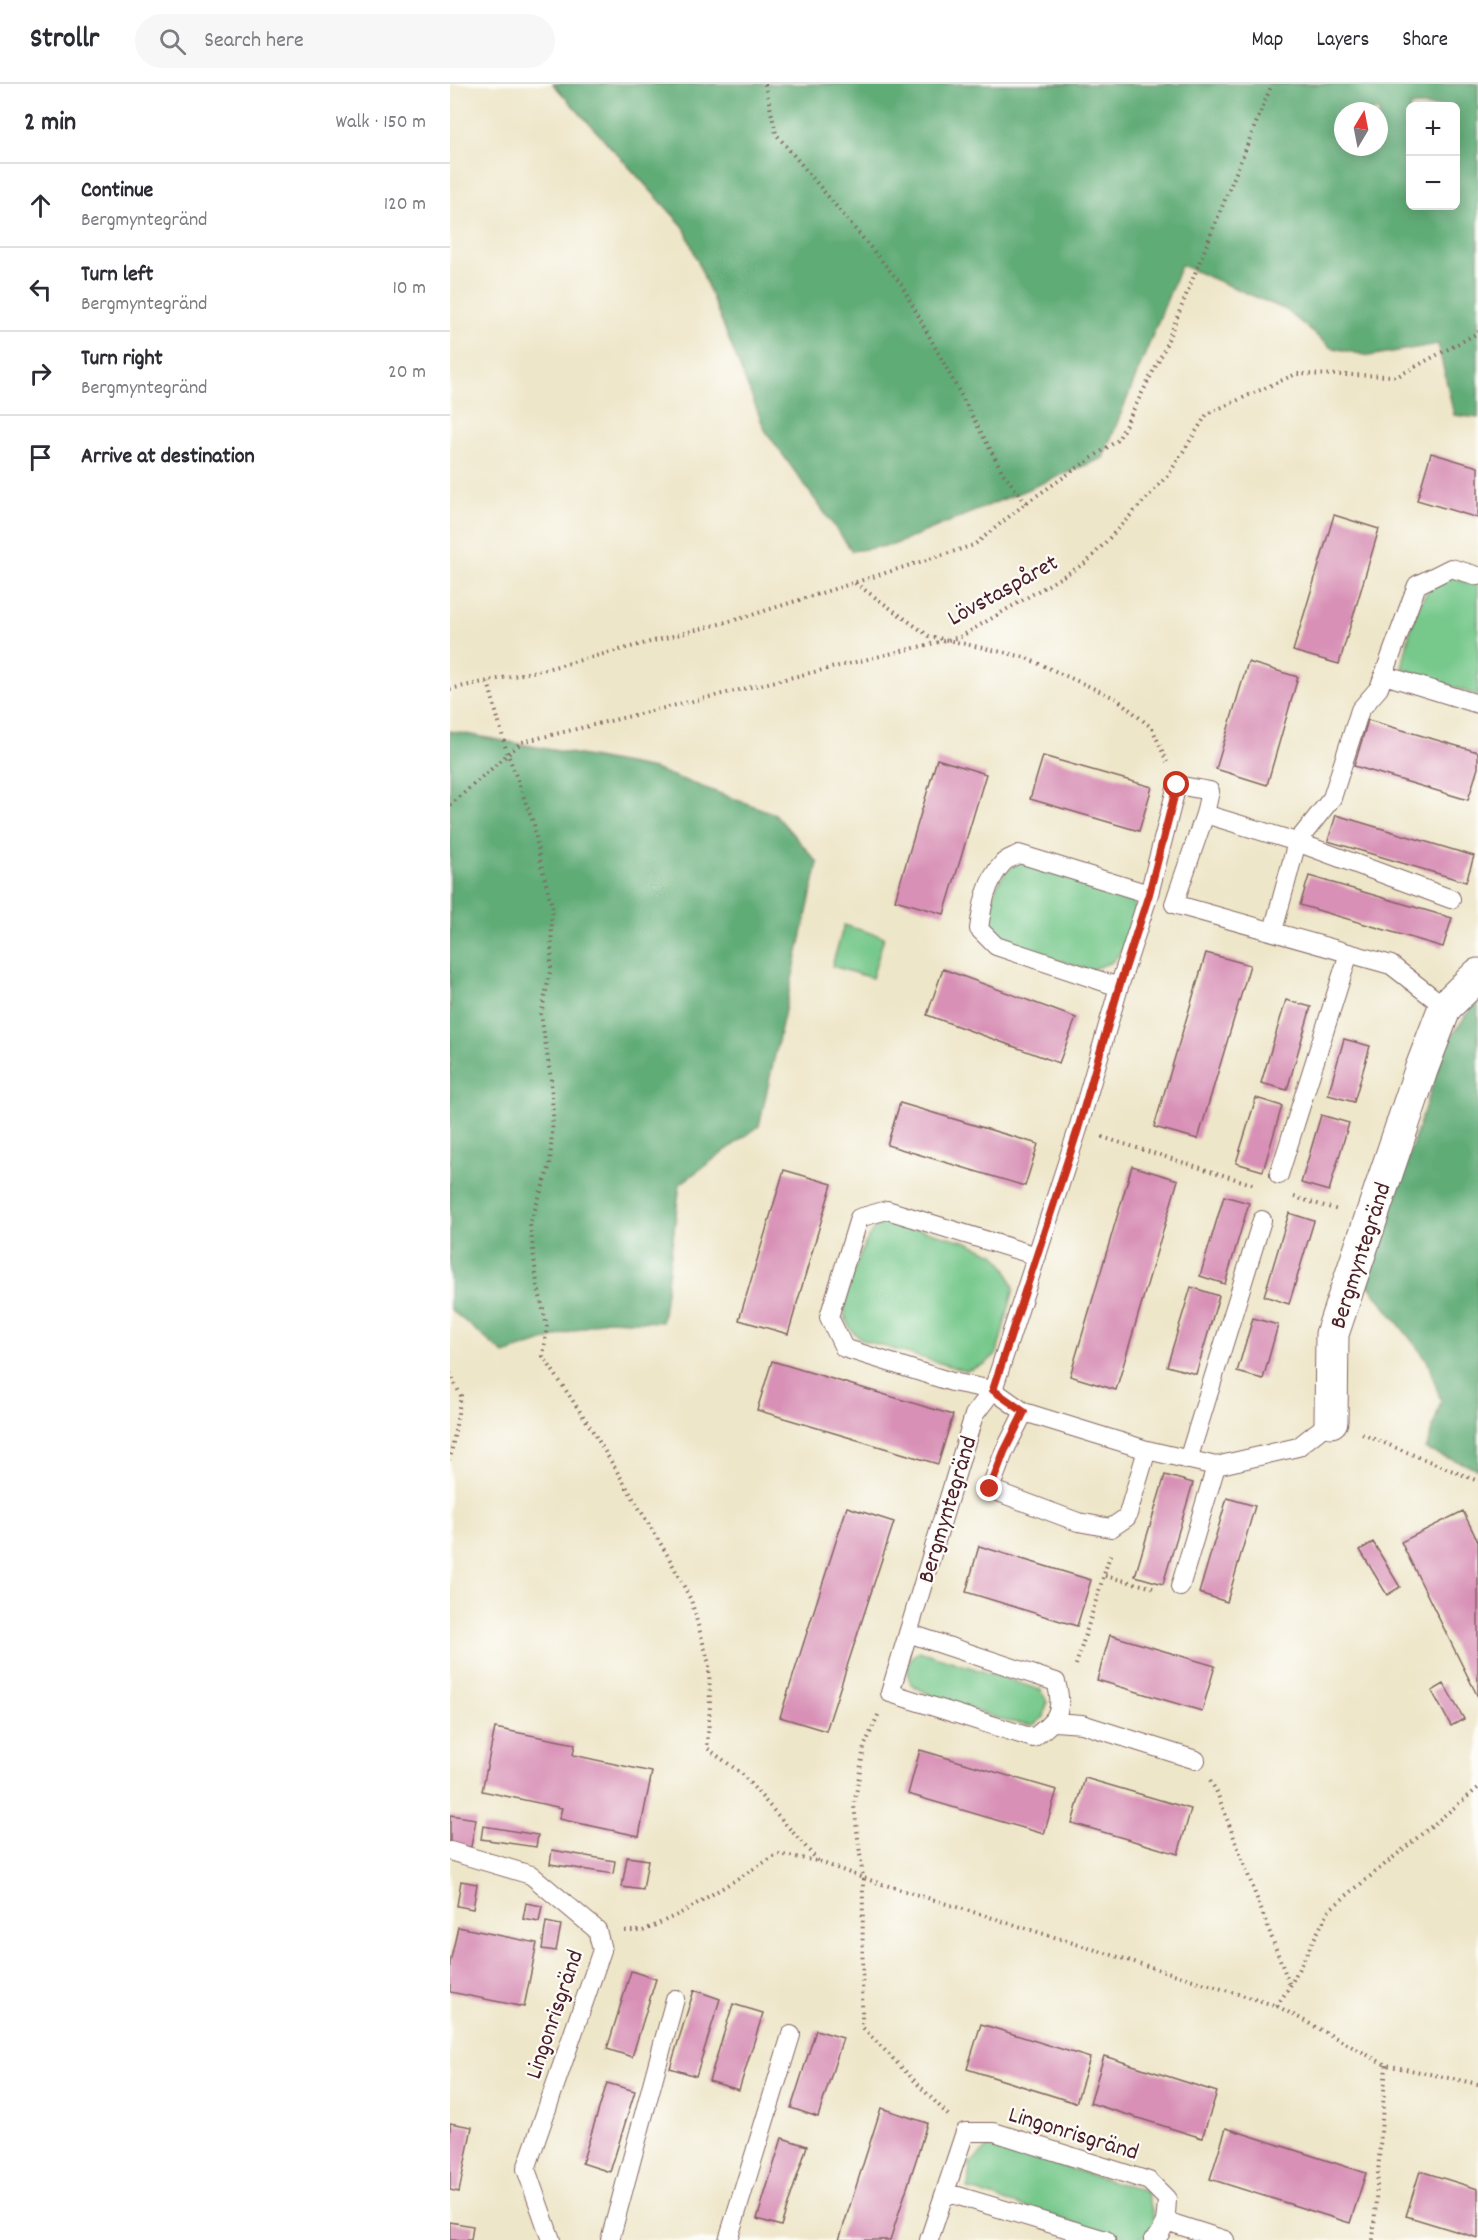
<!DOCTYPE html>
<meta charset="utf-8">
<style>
:root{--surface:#fff;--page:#f7f7f7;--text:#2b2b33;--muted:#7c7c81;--line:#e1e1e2}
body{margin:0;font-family:Dekko,sans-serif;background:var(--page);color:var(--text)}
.controls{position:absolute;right:18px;top:18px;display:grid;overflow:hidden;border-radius:9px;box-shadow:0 3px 15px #0003}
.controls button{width:54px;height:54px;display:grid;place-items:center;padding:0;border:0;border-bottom:2px solid var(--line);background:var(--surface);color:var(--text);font:30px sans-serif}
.compass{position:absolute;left:884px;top:18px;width:54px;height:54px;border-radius:50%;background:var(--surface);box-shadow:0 3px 15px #0003;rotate:10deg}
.stop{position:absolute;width:18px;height:18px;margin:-14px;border:4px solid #c8321e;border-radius:50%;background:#fff}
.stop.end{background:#c8321e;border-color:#fff;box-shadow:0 2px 6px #0008}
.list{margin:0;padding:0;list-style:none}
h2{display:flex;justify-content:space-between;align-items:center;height:78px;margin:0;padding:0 24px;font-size:26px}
h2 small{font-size:20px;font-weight:400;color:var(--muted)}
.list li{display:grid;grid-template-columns:39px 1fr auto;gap:18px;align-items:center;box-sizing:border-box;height:84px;padding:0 24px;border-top:2px solid var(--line)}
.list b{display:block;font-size:22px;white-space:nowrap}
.list p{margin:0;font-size:20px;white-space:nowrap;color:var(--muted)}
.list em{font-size:20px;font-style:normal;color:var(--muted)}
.icon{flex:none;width:33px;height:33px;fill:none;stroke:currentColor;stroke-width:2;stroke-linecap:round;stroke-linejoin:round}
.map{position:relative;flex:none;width:1028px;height:2156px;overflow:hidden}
header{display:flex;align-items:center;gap:36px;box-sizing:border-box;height:84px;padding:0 30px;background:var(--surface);border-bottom:2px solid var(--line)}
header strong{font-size:28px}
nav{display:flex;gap:33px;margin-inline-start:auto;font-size:21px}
.search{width:420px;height:54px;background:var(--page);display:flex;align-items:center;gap:15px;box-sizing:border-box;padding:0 21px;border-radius:33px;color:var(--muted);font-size:22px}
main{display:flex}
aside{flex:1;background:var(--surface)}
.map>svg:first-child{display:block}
.green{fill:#76c88b;stroke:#60745b;stroke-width:1.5}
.forest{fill:#60ac77;stroke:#556651;stroke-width:1.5;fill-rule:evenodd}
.building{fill:#d890b6}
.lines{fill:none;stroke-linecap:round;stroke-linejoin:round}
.service-casing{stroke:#836562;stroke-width:20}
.minor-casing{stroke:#836562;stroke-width:35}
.path{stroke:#836562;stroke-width:4;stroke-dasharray:1.5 4.5;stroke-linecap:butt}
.service{stroke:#fff;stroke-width:18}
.minor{stroke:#fff;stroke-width:33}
.route{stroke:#c8321e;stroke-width:8}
.labels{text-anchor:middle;stroke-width:4.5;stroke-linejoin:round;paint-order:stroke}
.street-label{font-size:24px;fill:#4a1f2b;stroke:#fdfcf7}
</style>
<header>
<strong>Strollr</strong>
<div class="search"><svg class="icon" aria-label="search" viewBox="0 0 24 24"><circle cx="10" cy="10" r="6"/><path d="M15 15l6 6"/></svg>Search here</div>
<nav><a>Map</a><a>Layers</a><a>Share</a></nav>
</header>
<main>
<aside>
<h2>2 min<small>Walk · 150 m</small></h2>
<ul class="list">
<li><svg class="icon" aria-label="ahead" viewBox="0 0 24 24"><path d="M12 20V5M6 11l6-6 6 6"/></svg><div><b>Continue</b><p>Bergmyntegränd</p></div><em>120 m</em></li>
<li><svg class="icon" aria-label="left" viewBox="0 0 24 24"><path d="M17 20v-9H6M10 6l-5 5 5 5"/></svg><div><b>Turn left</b><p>Bergmyntegränd</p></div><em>10 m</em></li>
<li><svg class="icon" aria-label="right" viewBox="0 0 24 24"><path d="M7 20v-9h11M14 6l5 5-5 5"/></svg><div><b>Turn right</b><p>Bergmyntegränd</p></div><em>20 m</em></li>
<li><svg class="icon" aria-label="arrive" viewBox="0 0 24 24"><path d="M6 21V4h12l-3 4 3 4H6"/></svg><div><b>Arrive at destination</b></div></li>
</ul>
</aside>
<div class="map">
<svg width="1028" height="2156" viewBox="0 0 1028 2156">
<rect width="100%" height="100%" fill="#fdfcf7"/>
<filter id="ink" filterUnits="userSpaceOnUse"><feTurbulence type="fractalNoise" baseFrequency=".0167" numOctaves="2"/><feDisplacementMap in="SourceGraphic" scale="12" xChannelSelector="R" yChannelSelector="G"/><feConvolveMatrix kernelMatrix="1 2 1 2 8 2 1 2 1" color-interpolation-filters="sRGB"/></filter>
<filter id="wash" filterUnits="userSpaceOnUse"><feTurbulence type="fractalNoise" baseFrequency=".008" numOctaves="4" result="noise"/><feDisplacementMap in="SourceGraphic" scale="24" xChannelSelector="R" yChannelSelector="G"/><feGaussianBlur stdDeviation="1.35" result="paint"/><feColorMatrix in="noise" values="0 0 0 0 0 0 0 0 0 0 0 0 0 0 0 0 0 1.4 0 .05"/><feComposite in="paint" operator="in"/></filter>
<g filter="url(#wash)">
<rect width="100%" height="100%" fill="#eee6c9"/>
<path class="green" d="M1003,493l25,9v110l-76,-28c5,-22 10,-55 23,-73 7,-10 17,-14 28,-18z
M571,776l103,33 10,10 2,14 -13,32 -11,13 -22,8 -70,-21 -27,-15 -5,-13 8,-34 9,-15z
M394,841l40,12 -12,41 -40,-12z
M439,1137l78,21 29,13 11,15 7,18 -17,65 -12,11 -19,7 -103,-31c-8,-6 -14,-10 -17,-21 -6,-17 17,-80 30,-92 3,-3 9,-4 13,-6z
M469,1567l122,39 6,12 -3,15 -11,8 -28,-4 -73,-25 -21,-12c-4,-16 -7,-22 8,-33z
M541,2060l156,48 8,29 -6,13 -15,6h-7l-159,-51 2,-25z"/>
<path class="forest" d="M103,0h925v334l-24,-3 -16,-71 -69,12 -39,-9 -44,-37 -105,-45 -78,193 -210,87 -41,6 -87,-121 -81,-203zM1006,22v100h-46v-100zM893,27h36v36h-36z
M0,647l204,38 121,45 43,49 -59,263 -79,58 -18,138 -56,-2 -102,34 -54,-45z
M1028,917v468l-52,-19 15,-49 -14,-41 -61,-78 80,-237 26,-39z"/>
<g id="blocks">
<path class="building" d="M981,369l47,14v51l-61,-18z
M884,431l45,14 -40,135 -46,-13z
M798,578l50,15 -31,108 -51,-16z
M918,636l110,32v16l-10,32 -114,-34z
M593,672l109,31 -13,44 -109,-32z
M487,675l49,15 -42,140 -49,-14z
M886,731l138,41 -8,26 -138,-41z
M859,792l143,42 -9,29 -143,-42z
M756,869l44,12 -52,174 -44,-12z
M493,885l133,49 -17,45 -132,-48z
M836,916l25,7 -24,83 -26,-7z
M894,955l26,7 -16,56 -26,-7z
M806,1014l26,8 -19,65 -27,-8z
M450,1019l138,41 -13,42 -138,-41z
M871,1031l28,8 -20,68 -28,-8z
M682,1082l46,14 -62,210 -46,-14z
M334,1086l48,14 -44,150 -49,-14z
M774,1112l25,7 -24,81 -25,-8z
M839,1129l25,8 -25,83 -25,-8z
M741,1203l28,9 -23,78 -29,-8z
M803,1234l25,7 -15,54 -26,-7z
M322,1277l181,54 -15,49 -181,-54z
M715,1391l28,8 -30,101 -28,-8z
M777,1414l28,8 -28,96 -28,-9z
M397,1423l47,15 -68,209 -46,-14z
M1013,1427l15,31v155l-77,-155z
M923,1458l27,45 -13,8 -27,-45z
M529,1462l112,34 -14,46 -111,-34z
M660,1551l105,31 -13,45 -105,-31z
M994,1600l20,35 -13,7 -19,-35z
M45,1644l80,16 -2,11 79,17 -13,64 -80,-17 3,-11 -80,-17z
M470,1666l137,40 -13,44 -136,-40z
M635,1694l106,31 -13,45 -106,-31z
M0,1731l26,4 -5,28 -21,-3z
M33,1742l55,9 -2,12 -55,-8z
M102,1766l63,11 -2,13 -63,-10z
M177,1773l21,3 -5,30 -21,-3z
M11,1797l16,3 -4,25 -16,-3z
M76,1819l16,3 -3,16 -16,-3z
M96,1838l15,3 -5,26 -14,-2z
M8,1843l79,16 -13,64 -74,-15v-29z
M181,1887l25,8 -24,78 -25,-8z
M244,1906l26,9 -24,77 -26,-8z
M283,1920l30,9 -24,77 -30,-9z
M531,1940l109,34 -14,45 -109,-34z
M366,1946l27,8 -25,79 -27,-9z
M654,1972l113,36 -15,46 -112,-35z
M157,1999l28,8 -25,81 -28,-9z
M431,2024l46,15 -10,34 -27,83h-51z
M0,2039l22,4 -13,65 -9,-2z
M776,2044l140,45 -16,50 -140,-44z
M332,2054l25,8 -26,80 -24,-7z
M970,2087l58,18v49l-72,-22z
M0,2138l23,4 -2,14h-21z"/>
</g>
</g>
<g filter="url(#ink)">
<use href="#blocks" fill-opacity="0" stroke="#836562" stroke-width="1.5"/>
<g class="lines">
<g class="service-casing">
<path id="service" d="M934,591l94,29
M1001,815l-154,-57 35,-44 28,-88 19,-22 38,-103 34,-17 27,8
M823,847l24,-89 -92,-28 -31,90 217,61 54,42
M669,903l-123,-41 -17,-17c3,-23 7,-48 24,-66 3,-4 11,-6 16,-9l130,40
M829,1091l70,-222
M574,1328l-31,-22 85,-261 41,-142 30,-93 28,-109 33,6 -5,23
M697,1366l-20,67 -16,11 -33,-6 -88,-33 14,-37 20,-40 123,38 69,16 82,-19 33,-26
M738,1376l74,-240
M730,1503l36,-121
M458,1549l148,49c9,30 0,39 -23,56l-143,-45 84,-278 19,-25 -41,-8 -108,-34 -15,-31 30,-99 28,-8 150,46
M605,1638l27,2 114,36
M0,1767l81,24 66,55 5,20 -76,219 25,71
M495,2108l161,48
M716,2137l59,19
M160,2156l65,-241
M278,2156l63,-205
M479,2156l36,-108h29l155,49 18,18c-1,14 0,33 -14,41"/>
</g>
<g class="minor-casing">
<path id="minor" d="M881,1337l1,-87 89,-264 24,-63 33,-32"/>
</g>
<path class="path" d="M315,0l11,50 125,150 102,189 23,30
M405,499l74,53 95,21 93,42 35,29 15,34
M38,598l18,67 28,76 6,35 12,46 -1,62 -10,46 10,66 2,35 -3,50 -20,59 7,59 10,44 -4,29 46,69 79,131 23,44 18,64 1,42 -3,42 34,25 77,88
M0,605l96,-20 196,-51 232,-73 52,-42 92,-63 45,-88 109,-268
M0,721l72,-63 438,-105 127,-75 82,-88 38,-60 89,-40 102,2 78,-42 2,-3
M652,1053l153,48
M844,1113l44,13
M0,1289l11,23 -11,64
M912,1350l116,47
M655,1492l49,12
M626,1581l35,-113
M428,1631l-14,32 -10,59 9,72 -1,149 86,88
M760,1697l6,9 74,196
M175,1847h18l40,-19 95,-58 40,7 45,17 414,128 109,59 92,19
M827,1922l13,-20 39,-76 149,-122
M923,2156l13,-175"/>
<use href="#service" class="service"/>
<use href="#minor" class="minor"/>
</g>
</g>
<g class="lines" filter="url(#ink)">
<path class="route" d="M540,1405l14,-37 20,-40 -31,-22 85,-261 41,-142 30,-93 28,-109"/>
</g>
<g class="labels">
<g class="street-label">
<text transform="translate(552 505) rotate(-29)" y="8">Lövstaspåret</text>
<text transform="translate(909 1171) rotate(-72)" y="8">Bergmyntegränd</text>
<text transform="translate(496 1425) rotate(-73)" y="8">Bergmyntegränd</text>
<text transform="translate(103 1930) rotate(-71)" y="8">Lingonrisgränd</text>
<text transform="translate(624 2048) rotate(17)" y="8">Lingonrisgränd</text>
</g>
</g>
</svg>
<div class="controls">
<button>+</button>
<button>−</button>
</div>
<svg class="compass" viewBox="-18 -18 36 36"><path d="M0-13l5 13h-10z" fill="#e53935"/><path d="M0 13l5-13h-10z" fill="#7c7c81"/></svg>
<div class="stop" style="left:727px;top:701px"></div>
<div class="stop end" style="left:540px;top:1405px"></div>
</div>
</main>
